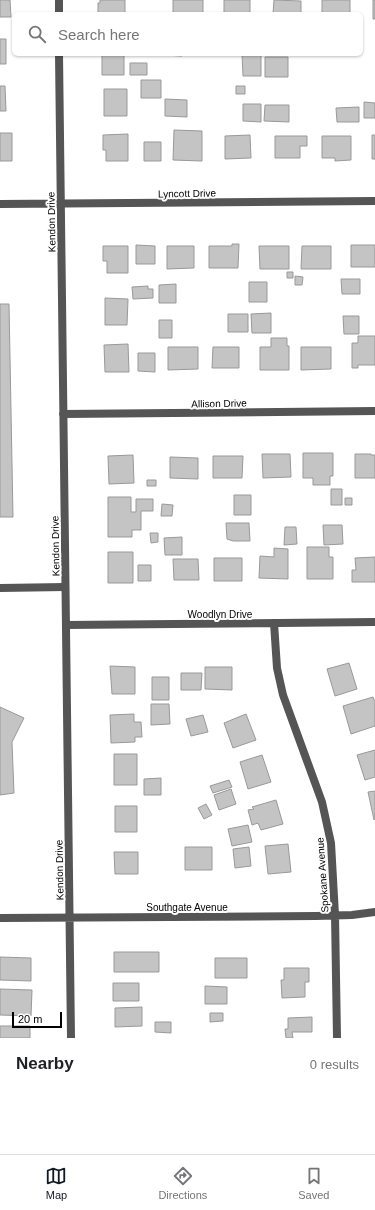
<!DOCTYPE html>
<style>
:root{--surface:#fff;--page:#f6f6f6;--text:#202124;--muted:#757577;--line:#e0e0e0;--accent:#111827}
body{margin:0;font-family:Arial,sans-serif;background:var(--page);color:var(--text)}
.scale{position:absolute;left:12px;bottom:10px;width:50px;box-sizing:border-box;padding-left:4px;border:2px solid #000;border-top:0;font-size:11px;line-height:14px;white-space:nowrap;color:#000;-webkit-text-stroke:3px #fff;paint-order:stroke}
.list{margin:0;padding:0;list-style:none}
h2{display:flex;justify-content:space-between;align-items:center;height:52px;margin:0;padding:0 16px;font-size:17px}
h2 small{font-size:13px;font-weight:400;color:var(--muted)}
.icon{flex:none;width:22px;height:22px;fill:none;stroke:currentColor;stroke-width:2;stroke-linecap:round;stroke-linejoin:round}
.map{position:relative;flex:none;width:375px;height:1038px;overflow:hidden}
.search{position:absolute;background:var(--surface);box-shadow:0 1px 3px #0004;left:12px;right:12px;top:12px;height:44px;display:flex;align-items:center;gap:10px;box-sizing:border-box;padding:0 14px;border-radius:6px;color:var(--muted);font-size:15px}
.sheet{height:116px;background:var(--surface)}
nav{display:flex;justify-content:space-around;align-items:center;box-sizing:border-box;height:56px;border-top:1px solid var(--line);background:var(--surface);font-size:11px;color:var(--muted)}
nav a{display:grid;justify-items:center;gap:2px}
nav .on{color:var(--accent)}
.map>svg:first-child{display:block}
.building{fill:#c4c4c4;stroke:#999}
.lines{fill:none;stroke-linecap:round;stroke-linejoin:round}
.lane{stroke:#555;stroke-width:8}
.street{stroke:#555;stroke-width:8}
.labels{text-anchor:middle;stroke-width:4;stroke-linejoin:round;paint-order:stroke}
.street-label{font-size:10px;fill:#000;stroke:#fff}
</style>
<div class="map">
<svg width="375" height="1038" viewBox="0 0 375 1038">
<rect width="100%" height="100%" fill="#fff"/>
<path class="building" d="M0,0h10l1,17h-11z
M100,0h25v14h-27v-11h2z
M173,0h30v14h-30z
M224,0h26v14h-26z
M274,0l27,1v13h-28z
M322,0h28v14h-28z
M373,0h2v19h-2z
M0,39h6v25h-6z
M102,54h22v21h-22z
M164,54h18v2l-18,-1z
M242,54h19v22h-18z
M265,57h23v20h-23z
M130,63h17v12h-17z
M141,80h20v18h-20z
M0,86h5l1,25h-6z
M236,86h9v8h-9z
M104,89h23v27h-23z
M165,99l22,1v17l-22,-1z
M364,102l11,1v15h-11z
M243,104h18v18l-18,-1z
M265,105h24v17l-25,-1z
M359,107v15h-22l-1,-14z
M174,130l28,1v30l-29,-1z
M0,133h12v28h-12z
M128,134v27h-22v-11h-3v-15z
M250,135l1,23 -26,1v-23z
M372,135h3v24h-3z
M275,136h32v10h-7v12h-25z
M322,136h29v24l-16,1v-3h-13z
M144,142h17v19h-17z
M232,244h7l-1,24h-29v-22h23z
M136,245l19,1v18h-19z
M351,245h24v22h-24z
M103,246h25v27h-21v-12h-4z
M167,246h27v22l-27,1z
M259,246h30v23h-29z
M302,246h29v23h-30z
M287,272h6v6h-6z
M295,276l8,1 -1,8h-7z
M341,279h19v15h-18z
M249,282h18v20h-18z
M176,284v19h-17v-18z
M148,286v3h5v9l-20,1 -1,-12z
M105,298l23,1 -1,26h-22z
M0,304h9l4,213h-13z
M271,313v20h-19l-1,-19z
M228,314h20v18h-20z
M343,316h16v18h-15z
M159,320h13v18h-13z
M358,336h17v29h-17v3h-6v-25h6z
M271,338h16v8h2v24h-29v-23h11z
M128,344l1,28h-24l-1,-27z
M168,347h30v22l-30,1z
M213,347h26v21h-27z
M301,347h30v22l-30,1z
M138,353h17v19l-17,-1z
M303,453h30v23h-3v9h-17v-7h-10z
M262,454h28l1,23 -28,1z
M355,454h16v1h4v23h-20z
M133,455l1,28 -25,1 -1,-28z
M213,456h30l-1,22h-29z
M170,457l28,1v21l-28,-1z
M147,480h9v6h-9z
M331,489h11v16h-11z
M234,495h17v20h-17z
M108,497h23v15h5v-13h17v12h-12v19h-9v7h-24z
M345,498h7v7h-7z
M162,504l11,1 -1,11h-11z
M226,523h23l1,18h-17l-6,-2z
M323,525h19l1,19 -19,1z
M285,527h11l1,17 -13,1z
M150,533h8v9l-7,1z
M182,537v18h-17l-1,-17z
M307,547h22v10h4v22h-26z
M274,548l14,1v30l-29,-1 1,-22 14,1z
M108,552h25v31h-25z
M375,557v25h-23v-12h4l-1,-12z
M214,558h28v23h-28z
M173,559h25l1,21h-25z
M138,565h13v16h-13z
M349,663l8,26 -22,7 -8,-27z
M110,666l25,1v27h-23z
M205,667h27v23l-27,-1z
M181,673h21l-1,17h-20z
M152,677h17v23h-17z
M373,697l2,5v24l-24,8 -8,-28z
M151,704h18l1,20 -19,1z
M0,707l24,11 -12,24 2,51 -14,2z
M134,714v8h7l1,15h-7v5l-24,1 -1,-28z
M246,714l10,26 -23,8 -9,-25z
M203,715l5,17 -17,4 -5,-17z
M375,750v27l-10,3 -8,-25z
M114,754h23v31h-23z
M262,755l9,27 -23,7 -8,-27z
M161,778v17h-17v-16z
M229,780l3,7 -19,6 -3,-7z
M231,789l5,15 -17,6 -5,-15z
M375,791v28l-1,1 -6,-28z
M276,800l7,24 -22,6 -3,-7 -6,2 -4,-15 6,-1 -2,-2z
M206,804l6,11 -8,4 -6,-11z
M115,806h22v26h-22z
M248,825l4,17 -20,4 -4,-17z
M288,844l3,28 -23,2 -3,-28z
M185,847h27v23h-27z
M249,847l2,19 -16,2 -2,-19z
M114,852h24v22h-23z
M114,952h45v20h-45z
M0,957l31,1v23l-31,-1z
M215,958h32v20h-32z
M284,968h25v14h-4v15l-23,1 -1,-18h3z
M113,983h26v18h-26z
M205,986l22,1v17h-22z
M0,989l32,1 -1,26 -31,-1z
M142,1007v19l-27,1v-19z
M210,1013h13v8l-13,1z
M312,1017v15h-20l1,6h-7l-1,-9h3v-11z
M155,1022h16v11l-16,-1z
M0,1026h30v12h-30z"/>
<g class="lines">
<path class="lane" d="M0,588l65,-1"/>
<path class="street" d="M59,0v14
M59,54l12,984
M0,204l375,-3
M63,414l312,-3
M274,623l3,45 6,27 39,107 9,41 4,72 2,123
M66,625l309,-3
M0,918l316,-2 36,-1 23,-3"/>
</g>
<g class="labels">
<g class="street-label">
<text transform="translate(187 193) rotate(-1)" y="4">Lyncott Drive</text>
<text transform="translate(51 222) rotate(-91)" y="4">Kendon Drive</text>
<text transform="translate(219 403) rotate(-1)" y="4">Allison Drive</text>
<text transform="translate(55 546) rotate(-91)" y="4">Kendon Drive</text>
<text x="220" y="618">Woodlyn Drive</text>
<text transform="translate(59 870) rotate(-91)" y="4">Kendon Drive</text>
<text transform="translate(322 875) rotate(-94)" y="4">Spokane Avenue</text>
<text x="187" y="911">Southgate Avenue</text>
</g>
</g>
</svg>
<div class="scale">20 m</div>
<div class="search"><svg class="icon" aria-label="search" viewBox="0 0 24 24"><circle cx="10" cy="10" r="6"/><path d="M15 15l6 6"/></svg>Search here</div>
</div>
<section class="sheet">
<h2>Nearby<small>0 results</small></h2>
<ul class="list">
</ul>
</section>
<nav>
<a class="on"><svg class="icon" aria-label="map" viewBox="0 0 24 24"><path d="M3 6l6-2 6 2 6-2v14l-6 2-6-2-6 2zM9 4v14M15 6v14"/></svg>Map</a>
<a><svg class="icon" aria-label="directions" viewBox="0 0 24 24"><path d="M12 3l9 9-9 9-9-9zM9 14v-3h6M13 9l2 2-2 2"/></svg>Directions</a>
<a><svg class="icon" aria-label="saved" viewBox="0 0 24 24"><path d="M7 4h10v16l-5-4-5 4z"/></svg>Saved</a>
</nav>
